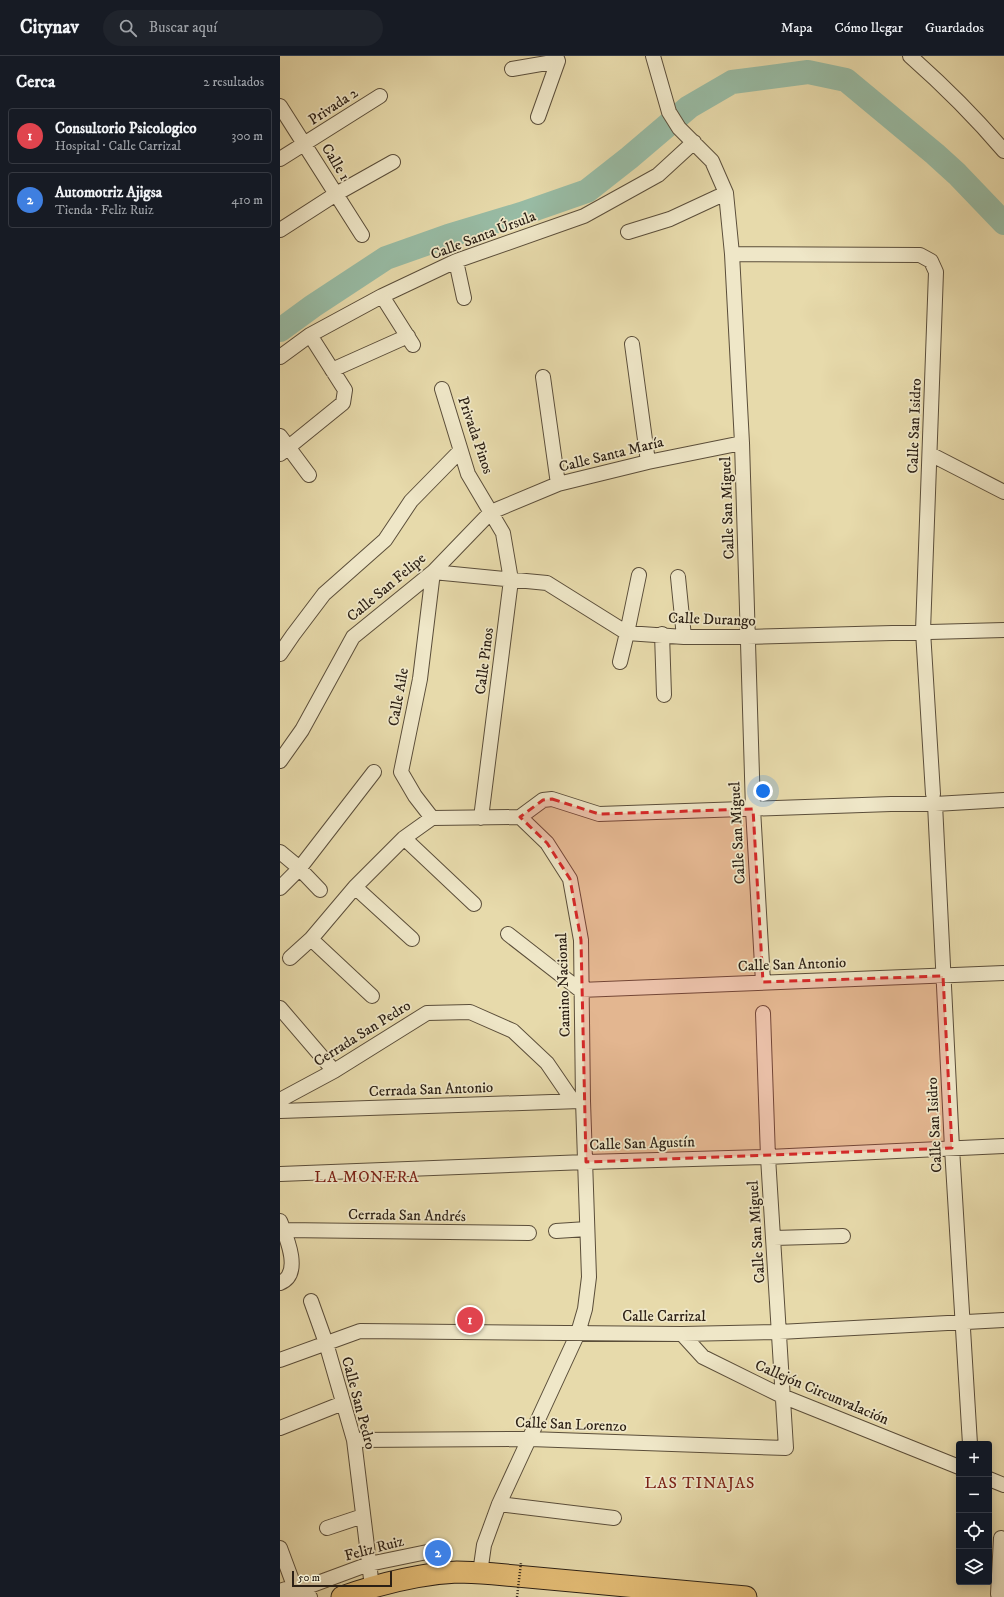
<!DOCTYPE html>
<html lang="es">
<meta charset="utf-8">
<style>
:root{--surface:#171b24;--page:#20242c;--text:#f1f3f6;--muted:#9ea1a6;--line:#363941;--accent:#c59692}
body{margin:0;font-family:"IM FELL DW Pica",serif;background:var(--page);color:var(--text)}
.controls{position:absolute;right:12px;bottom:12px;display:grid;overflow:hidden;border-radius:4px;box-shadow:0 2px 10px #0003}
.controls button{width:36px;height:36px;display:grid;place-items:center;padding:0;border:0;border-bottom:1px solid var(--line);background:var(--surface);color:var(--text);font:20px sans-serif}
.scale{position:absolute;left:12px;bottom:10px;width:100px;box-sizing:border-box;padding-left:4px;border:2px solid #2c2015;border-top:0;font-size:11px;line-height:14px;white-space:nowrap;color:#2c2015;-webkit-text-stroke:3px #efe7c8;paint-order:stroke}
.you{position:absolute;left:483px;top:735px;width:14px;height:14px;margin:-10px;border:3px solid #fff;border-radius:50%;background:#1a73e8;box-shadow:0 0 0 6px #1a73e833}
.badge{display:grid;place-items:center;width:26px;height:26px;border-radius:50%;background:var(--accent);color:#fff;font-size:13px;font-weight:700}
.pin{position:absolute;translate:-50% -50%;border:2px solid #fff;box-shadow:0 1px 4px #0006}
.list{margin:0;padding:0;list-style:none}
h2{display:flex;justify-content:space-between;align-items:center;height:52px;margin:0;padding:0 16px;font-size:17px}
h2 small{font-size:13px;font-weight:400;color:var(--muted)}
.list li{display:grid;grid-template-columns:26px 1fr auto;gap:12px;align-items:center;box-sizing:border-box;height:56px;margin:0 8px 8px;padding:0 8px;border:1px solid var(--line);border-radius:4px}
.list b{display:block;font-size:15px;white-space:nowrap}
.list p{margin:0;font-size:13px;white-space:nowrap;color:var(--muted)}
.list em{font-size:13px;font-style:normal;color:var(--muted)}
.icon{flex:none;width:22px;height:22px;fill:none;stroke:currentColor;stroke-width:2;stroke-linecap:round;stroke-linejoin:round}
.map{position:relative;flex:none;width:724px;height:1541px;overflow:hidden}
header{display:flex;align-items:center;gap:24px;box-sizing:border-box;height:56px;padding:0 20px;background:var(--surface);border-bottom:1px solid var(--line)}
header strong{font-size:19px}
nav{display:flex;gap:22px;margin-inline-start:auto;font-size:14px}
.search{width:280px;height:36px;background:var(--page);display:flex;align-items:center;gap:10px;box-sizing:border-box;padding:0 14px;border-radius:22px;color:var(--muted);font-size:15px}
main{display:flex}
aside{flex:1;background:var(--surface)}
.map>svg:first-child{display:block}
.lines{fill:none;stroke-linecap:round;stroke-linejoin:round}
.river{stroke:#98bba4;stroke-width:24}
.minor-casing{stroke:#5b4e3a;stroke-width:16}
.highway-casing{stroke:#2c2015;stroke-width:23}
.minor{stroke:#efe7c8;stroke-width:14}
.highway{stroke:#e4bd76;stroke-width:21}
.path-bridge{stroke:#2c2015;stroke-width:2.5;stroke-dasharray:1 2;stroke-linecap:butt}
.marked{fill:#d62828;fill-opacity:0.2;stroke:#d62828;stroke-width:3;stroke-dasharray:8 5;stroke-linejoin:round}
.labels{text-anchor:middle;stroke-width:3.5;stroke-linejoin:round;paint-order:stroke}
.street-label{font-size:15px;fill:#2c2015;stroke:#efe7c8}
.neighbourhood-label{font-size:16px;letter-spacing:1px;fill:#7a1f14;stroke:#efe7c8}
</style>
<header>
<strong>Citynav</strong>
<div class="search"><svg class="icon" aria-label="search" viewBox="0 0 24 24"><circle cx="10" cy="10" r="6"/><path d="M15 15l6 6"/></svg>Buscar aquí</div>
<nav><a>Mapa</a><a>Cómo llegar</a><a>Guardados</a></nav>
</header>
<main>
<aside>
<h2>Cerca<small>2 resultados</small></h2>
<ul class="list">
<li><span class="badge" style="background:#e0444e">1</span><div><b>Consultorio Psicologico</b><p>Hospital · Calle Carrizal</p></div><em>300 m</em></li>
<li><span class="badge" style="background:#3f7fe0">2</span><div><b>Automotriz Ajigsa</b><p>Tienda · Feliz Ruiz</p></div><em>410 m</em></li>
</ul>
</aside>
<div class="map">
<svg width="724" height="1541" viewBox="0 0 724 1541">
<rect width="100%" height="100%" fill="#e7daab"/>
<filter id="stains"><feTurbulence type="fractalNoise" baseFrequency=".005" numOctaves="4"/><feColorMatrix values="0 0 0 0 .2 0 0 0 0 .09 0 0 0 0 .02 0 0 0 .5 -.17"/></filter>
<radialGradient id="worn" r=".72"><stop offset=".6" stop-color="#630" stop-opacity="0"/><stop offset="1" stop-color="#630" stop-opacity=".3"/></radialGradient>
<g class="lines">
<path class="river" d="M0,274l33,-24 73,-48 62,-22 73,-22 66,-23 42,-33 60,-51 43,-25 76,-10 38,8 89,74 22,20 47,49"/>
<g class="minor-casing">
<path id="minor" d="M373,0l16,56 10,16 33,33 14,32 6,61 10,189 11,366 10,173
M630,0c34,30 65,61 94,95
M232,13l46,-8
M0,50l82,129
M258,61l20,-56 -2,-5
M0,103l100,-63
M0,174l56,-36 57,-32
M348,176l42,-13 56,-26
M452,198l188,1 11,6 5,11 -13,359 10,163
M176,205l8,37
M102,240l31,49
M352,288l16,118
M0,301l30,-22 72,-39 74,-35 128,-45 74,-41 36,-33
M52,314l76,-34
M263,321l15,107
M162,333l26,85 35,59 8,47 -30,238
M0,380l29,39
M0,398l63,-51 2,-13 -35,-55
M650,398l74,38
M153,516l114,11 80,50 57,4h63l257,-7
M398,521l6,60
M382,578l2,61
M0,598l13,-19 31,-41 61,-54 26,-39 49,-50
M340,606l7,-29 12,-58
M0,705l22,-31 51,-93 80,-65 58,-60 67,-28 90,-22 94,-19
M655,748l17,344 18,296
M240,761l23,-17 9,-1 47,15 292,-10h44l69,-4
M152,762l-17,-22 -14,-24 19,-93 13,-107
M124,782l70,66
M0,796l17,14 23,24
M75,831l57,52
M0,832l19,-19 75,-97
M228,878l72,56 424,-17
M31,883l61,57
M10,902l21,-19 44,-52 49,-49 28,-20 88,-1 27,26 23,36 11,61 2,161 6,176 -4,32 -7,24 -79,171 -15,41 -4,28
M0,952l54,63
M0,1044l54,-29 93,-58 43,-1 43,19 34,32 26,38
M0,1055l300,-10
M0,1118l306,-12 182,-5 236,-11
M0,1165c6,15 23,53 0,62
M4,1174l245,3
M276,1175l31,-2
M494,1182l69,-2
M31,1245l15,42 28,97 18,147
M402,1278l21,23 79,39 177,71
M0,1304l80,-29 322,3 97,-2 225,-12
M0,1372l63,-25
M74,1384l176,-1 256,9 -18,-291 -5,-144
M709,1423l15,6
M219,1448l115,14
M47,1472l36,-12
M0,1492l16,43 14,6
M0,1535l6,-2 10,2 73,-27 63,-13
M718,1538l3,-56"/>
</g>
<g class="highway-casing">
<path id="highway" d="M62,1541c37,-13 76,-23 115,-25 13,0 25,1 38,2l251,23"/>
</g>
<use href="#minor" class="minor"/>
<use href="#highway" class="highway"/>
<path class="path-bridge" d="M237,1541l4,-34"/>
</g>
<path class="marked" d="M272,743l47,15 154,-5 10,173 180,-6 9,172 -366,14 -5,-222 -11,-61 -23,-36 -27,-26 23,-17z"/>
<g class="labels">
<g class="street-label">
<text transform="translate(53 50) rotate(-33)" y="5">Privada 2</text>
<text transform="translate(56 106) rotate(59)" y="5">Calle 1</text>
<text transform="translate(203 179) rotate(-21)" y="5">Calle Santa Úrsula</text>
<text transform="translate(634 370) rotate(-88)" y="5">Calle San Isidro</text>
<text transform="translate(196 379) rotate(71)" y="5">Privada Pinos</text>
<text transform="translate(331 398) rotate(-14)" y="5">Calle Santa María</text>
<text transform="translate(447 452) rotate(-92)" y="5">Calle San Miguel</text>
<text transform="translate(106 531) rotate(-40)" y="5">Calle San Felipe</text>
<text transform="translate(432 563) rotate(2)" y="5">Calle Durango</text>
<text transform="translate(204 605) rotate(-83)" y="5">Calle Pinos</text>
<text transform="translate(118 641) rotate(-80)" y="5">Calle Aile</text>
<text transform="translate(457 777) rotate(-93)" y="5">Calle San Miguel</text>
<text transform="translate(512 908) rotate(-2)" y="5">Calle San Antonio</text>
<text transform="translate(283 929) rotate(-92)" y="5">Camino Nacional</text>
<text transform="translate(82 977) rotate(-32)" y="5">Cerrada San Pedro</text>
<text transform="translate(151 1033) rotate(-2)" y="5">Cerrada San Antonio</text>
<text transform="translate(654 1069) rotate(-93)" y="5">Calle San Isidro</text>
<text transform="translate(362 1087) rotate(-2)" y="5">Calle San Agustín</text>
<text transform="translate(127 1159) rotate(1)" y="5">Cerrada San Andrés</text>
<text transform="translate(476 1176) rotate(-94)" y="5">Calle San Miguel</text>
<text x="384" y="1265">Calle Carrizal</text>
<text transform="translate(542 1336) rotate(23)" y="5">Callejón Circunvalación</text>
<text transform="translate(79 1347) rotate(75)" y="5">Calle San Pedro</text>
<text transform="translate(291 1368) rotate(2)" y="5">Calle San Lorenzo</text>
<text transform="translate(94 1492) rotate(-15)" y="5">Feliz Ruiz</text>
</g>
<g class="neighbourhood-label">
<text x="87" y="1126">LA MONERA</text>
<text x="420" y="1432">LAS TINAJAS</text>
</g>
</g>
<rect width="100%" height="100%" filter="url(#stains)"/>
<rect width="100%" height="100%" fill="url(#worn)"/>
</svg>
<div class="controls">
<button>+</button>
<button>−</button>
<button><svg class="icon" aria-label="locate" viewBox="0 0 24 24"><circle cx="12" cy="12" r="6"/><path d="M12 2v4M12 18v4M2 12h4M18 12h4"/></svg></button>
<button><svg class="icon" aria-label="layers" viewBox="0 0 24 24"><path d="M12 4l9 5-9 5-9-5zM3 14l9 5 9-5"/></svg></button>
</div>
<div class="scale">50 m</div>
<div class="you"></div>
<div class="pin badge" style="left:190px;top:1264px;background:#e0444e">1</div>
<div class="pin badge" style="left:158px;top:1497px;background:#3f7fe0">2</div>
</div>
</main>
